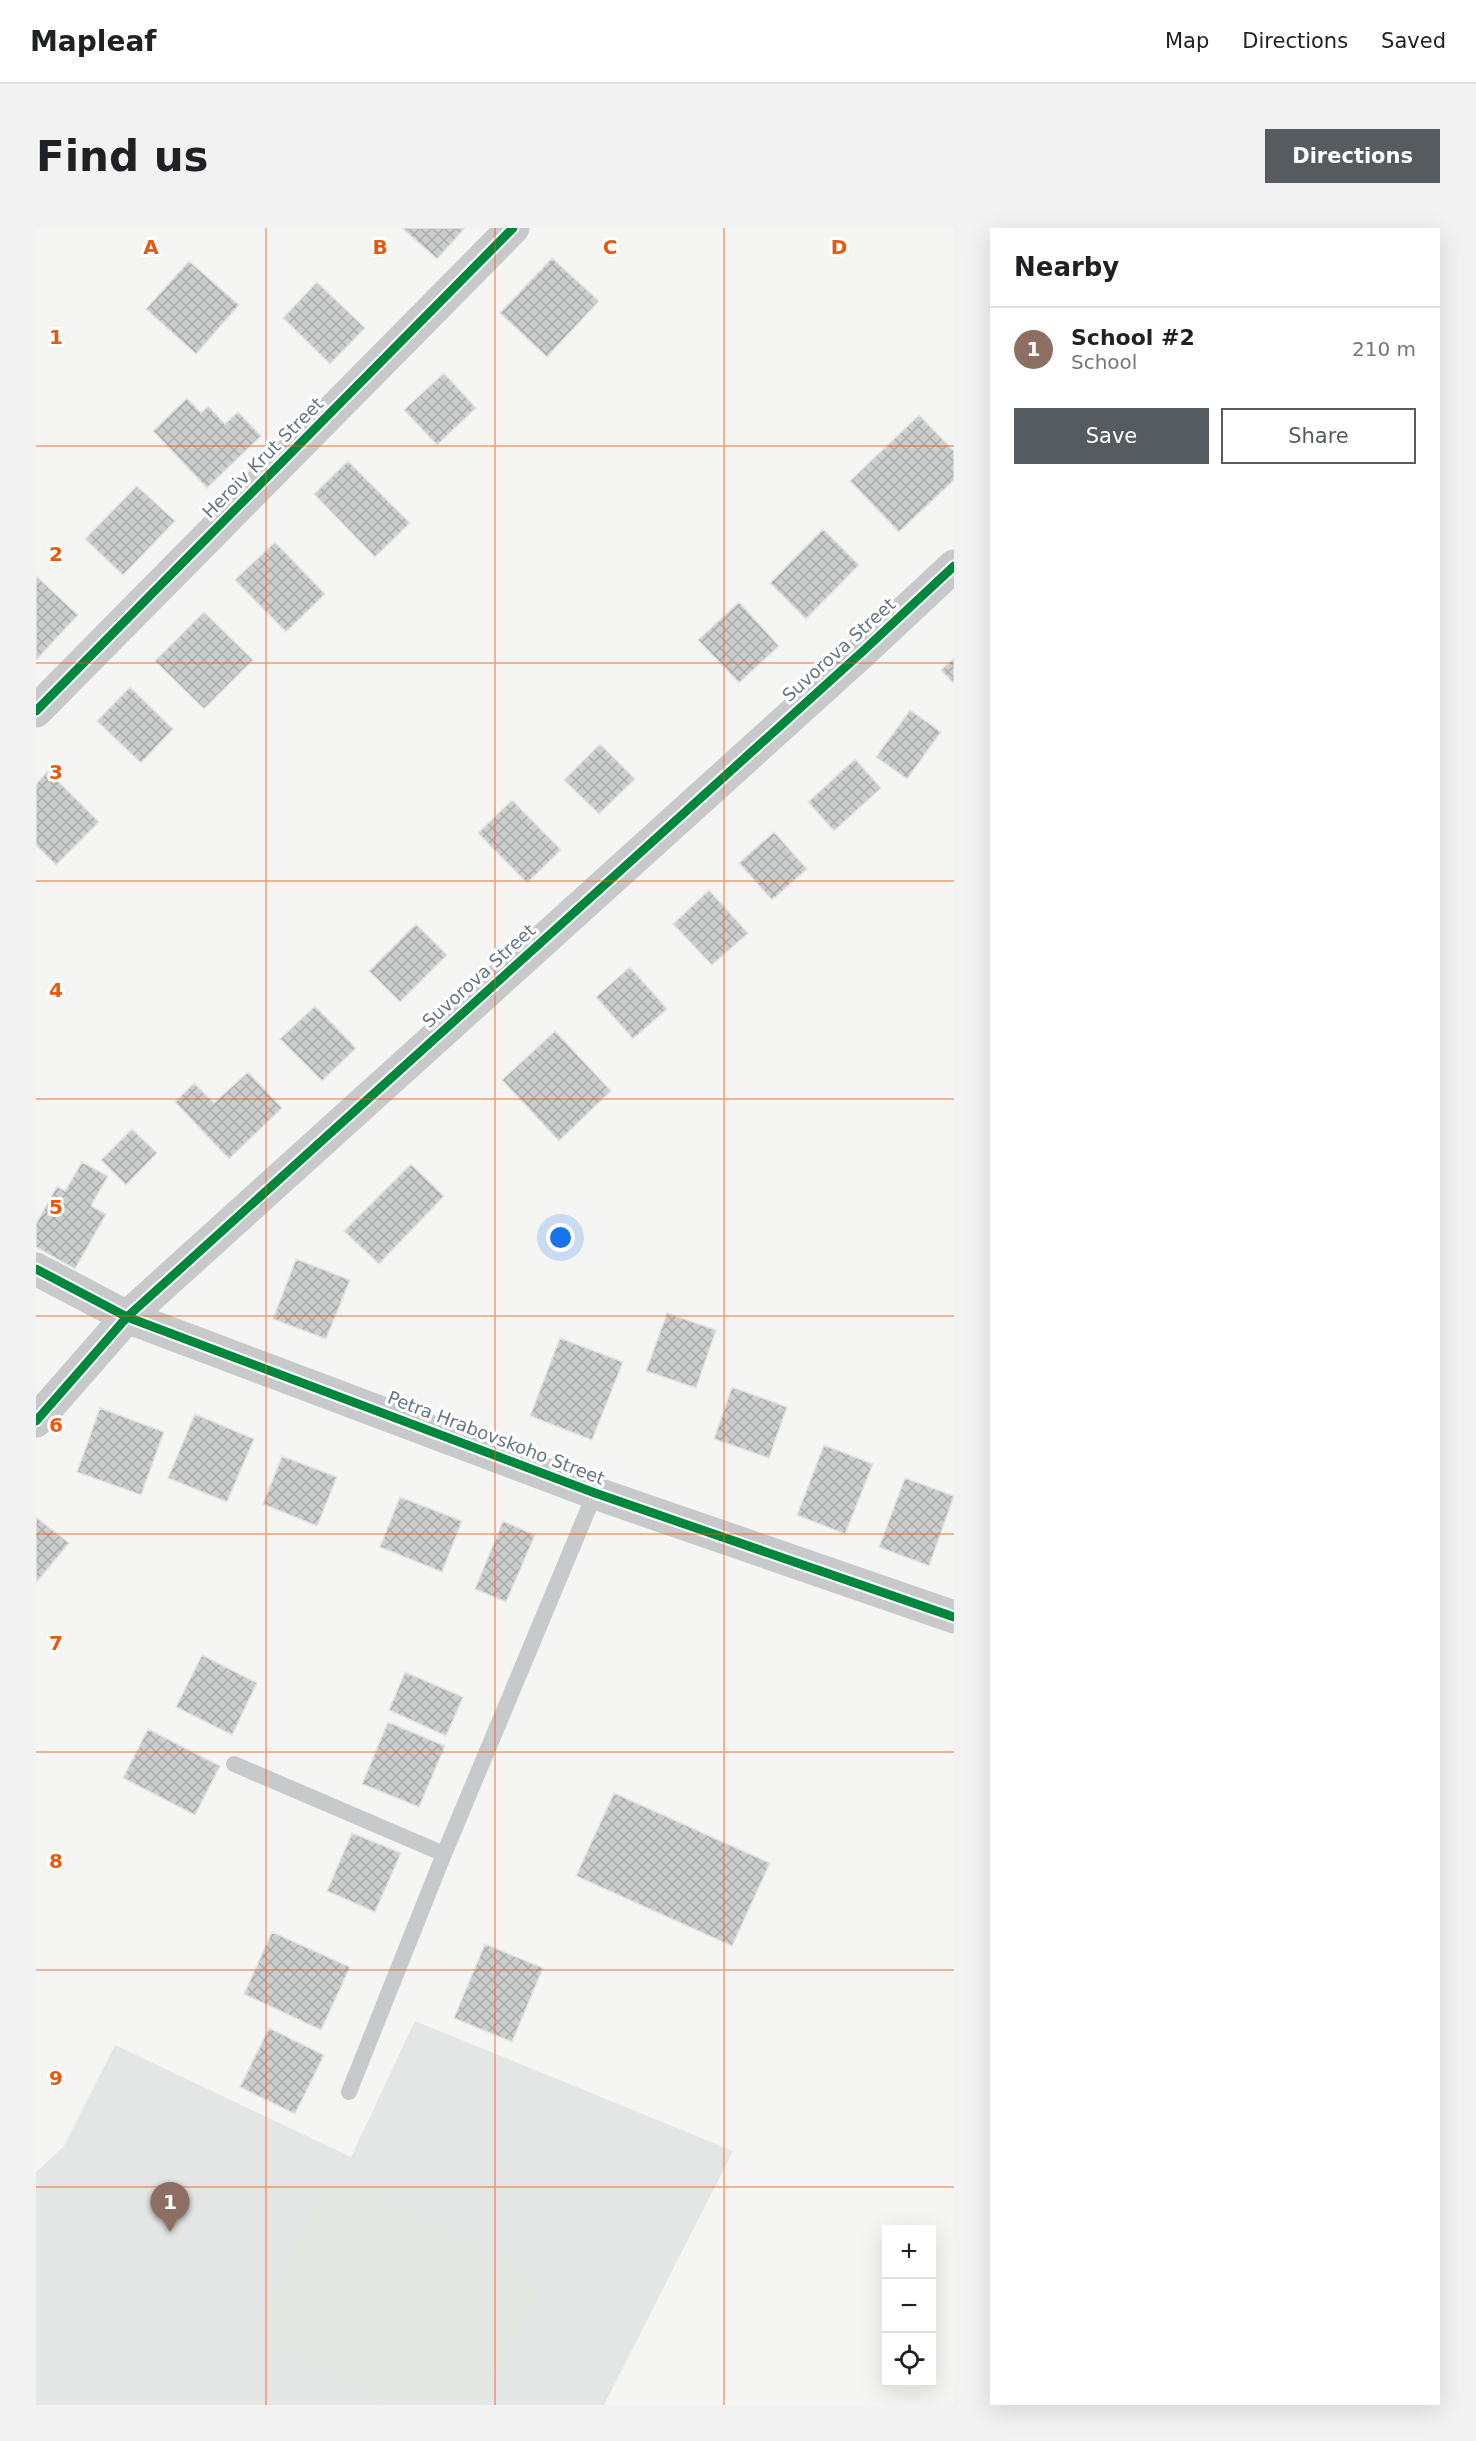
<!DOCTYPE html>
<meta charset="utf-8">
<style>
:root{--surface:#fff;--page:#f2f2f2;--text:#202124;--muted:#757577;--line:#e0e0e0;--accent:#565b60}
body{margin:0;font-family:"DejaVu Sans",sans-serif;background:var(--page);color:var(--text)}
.controls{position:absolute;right:18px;bottom:18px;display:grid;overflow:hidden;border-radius:0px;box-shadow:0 6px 24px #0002}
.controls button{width:54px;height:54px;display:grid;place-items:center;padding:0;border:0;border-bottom:2px solid var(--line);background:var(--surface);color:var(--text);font:30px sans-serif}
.you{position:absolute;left:525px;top:1010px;width:21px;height:21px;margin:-15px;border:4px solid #fff;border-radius:50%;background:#1a73e8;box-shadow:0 0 0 9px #1a73e833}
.badge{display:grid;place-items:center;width:39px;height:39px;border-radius:50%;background:var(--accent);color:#fff;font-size:20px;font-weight:700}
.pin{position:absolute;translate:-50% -50px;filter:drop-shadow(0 2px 3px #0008)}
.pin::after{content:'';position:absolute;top:32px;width:21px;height:18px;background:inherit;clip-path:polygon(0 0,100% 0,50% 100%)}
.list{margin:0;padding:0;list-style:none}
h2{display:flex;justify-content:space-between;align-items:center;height:78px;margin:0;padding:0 24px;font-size:26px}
h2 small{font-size:20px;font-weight:400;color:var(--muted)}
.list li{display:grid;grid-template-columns:39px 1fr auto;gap:18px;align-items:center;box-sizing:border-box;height:84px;padding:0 24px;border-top:2px solid var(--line)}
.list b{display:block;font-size:22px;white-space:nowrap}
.list p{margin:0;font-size:20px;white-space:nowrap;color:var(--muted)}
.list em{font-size:20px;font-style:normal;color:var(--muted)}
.actions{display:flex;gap:12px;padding:18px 24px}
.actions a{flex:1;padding:14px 0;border:2px solid var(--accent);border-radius:0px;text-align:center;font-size:21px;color:var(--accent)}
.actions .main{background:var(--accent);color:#fff}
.icon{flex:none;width:33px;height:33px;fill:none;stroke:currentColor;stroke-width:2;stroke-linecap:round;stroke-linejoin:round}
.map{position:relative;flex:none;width:918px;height:2177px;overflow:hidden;border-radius:0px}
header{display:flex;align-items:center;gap:36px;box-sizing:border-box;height:84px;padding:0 30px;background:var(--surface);border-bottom:2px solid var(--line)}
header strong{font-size:28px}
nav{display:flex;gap:33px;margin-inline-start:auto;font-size:21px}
.intro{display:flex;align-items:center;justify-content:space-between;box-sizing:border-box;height:144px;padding:0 36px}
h1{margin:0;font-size:42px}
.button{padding:15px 27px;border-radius:0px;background:var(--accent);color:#fff;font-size:21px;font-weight:700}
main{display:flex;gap:36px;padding:0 36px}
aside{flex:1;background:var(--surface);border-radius:0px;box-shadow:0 6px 24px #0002}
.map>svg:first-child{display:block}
.built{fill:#e4e5e5}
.pitch{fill:#e4e6e2}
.building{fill:url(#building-cross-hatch);stroke:#e4e4e4;stroke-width:1.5}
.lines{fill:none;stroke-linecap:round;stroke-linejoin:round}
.service{stroke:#c7c9ca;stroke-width:16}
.minor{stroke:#c7c9ca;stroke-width:33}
.cycleway-casing{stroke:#fff;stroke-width:13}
.cycleway{stroke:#00873e;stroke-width:9}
.grid{fill:none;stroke:#e8590c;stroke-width:1.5;stroke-opacity:0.55}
.labels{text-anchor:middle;stroke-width:6;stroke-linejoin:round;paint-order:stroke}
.street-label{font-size:18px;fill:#687681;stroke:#fff}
.grid-label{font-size:20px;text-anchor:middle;font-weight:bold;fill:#e8590c;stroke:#fff;stroke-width:6;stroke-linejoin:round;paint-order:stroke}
</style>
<header>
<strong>Mapleaf</strong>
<nav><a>Map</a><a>Directions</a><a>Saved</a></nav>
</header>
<div class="intro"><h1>Find us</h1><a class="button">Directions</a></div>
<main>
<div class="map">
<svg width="918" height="2177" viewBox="0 0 918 2177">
<defs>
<pattern id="building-cross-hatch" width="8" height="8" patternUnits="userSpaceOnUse" patternTransform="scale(1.5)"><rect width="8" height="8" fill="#cccdcd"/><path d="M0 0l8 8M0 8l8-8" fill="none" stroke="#a9abac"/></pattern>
</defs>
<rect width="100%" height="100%" fill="#f5f5f4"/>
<path class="built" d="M379,1793l318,130 -129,254h-125l60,-121 -286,51 137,70h-354v-233l28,-26 51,-101 236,112z"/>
<path class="pitch" d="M295,1951l209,105 -61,121h-89l-138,-70z"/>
<path class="building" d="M366,0h63l-28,31z
M516,30l47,43 -52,56 -47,-44z
M153,33l50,44 -43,49 -50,-45z
M281,54l48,46 -35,36 -47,-46z
M408,145l32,35 -39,37 -33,-35z
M151,170l14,15 7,-7 17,18 13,-12 23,24 -54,52 -54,-57z
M883,187l35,36v29l-55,52 -49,-51z
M312,233l62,62 -35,34 -61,-63z
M101,258l38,35 -52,54 -38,-36z
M787,301l36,36 -53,54 -36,-36z
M239,314l50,52 -39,38 -51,-52z
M0,348l42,39 -42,45z
M703,374l40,44 -40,37 -41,-43z
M168,384l49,48 -49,49 -49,-48z
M918,430v26l-13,-14z
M94,459l43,42 -32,34 -44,-42z
M874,482l31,22 -34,47 -31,-22z
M564,516l35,35 -36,35 -35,-34z
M819,531l26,29 -47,43 -26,-29z
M12,543l51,51 -43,43 -20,-20v-61z
M476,572l49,50 -34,33 -49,-50z
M738,604l33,37 -35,31 -33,-37z
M673,662l39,43 -36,32 -39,-41z
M380,696l31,31 -47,47 -31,-31z
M594,739l37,42 -34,30 -37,-42z
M279,778l41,42 -34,33 -42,-42z
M519,803l56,60 -52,50 -57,-61z
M212,844l34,36 -53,51 -54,-57 19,-19 20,20z
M96,901l25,24 -31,32 -25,-25z
M46,934l26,14 -17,30 15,8 -31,55 -39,-22v-23l21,-38 8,5z
M375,936l33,32 -65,68 -35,-33z
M260,1031l54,21 -24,59 -53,-20z
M631,1085l49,17 -20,58 -50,-17z
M524,1110l63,24 -31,78 -62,-24z
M696,1159l55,20 -18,51 -55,-19z
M64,1180l64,24 -23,63 -64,-23z
M159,1186l59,25 -27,63 -59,-24z
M788,1217l49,19 -28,70 -48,-19z
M246,1228l55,21 -20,49 -54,-22z
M869,1250l49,18 -25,70 -50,-19z
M364,1269l62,24 -20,51 -62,-25z
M0,1289l33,26 -33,40z
M467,1293l32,14 -29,67 -31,-13z
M166,1427l55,28 -25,52 -56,-28z
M369,1444l58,25 -17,39 -57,-26z
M352,1494l57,24 -26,61 -57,-23z
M112,1501l72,37 -25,49 -72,-37z
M578,1565l156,70 -38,83 -156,-70z
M316,1605l49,20 -26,59 -48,-21z
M236,1704l78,35 -29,63 -77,-36z
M449,1716l58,24 -31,74 -58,-24z
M233,1800l55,27 -29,59 -55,-27z"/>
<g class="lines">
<path class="service" d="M198,1536l210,90
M313,1864l95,-238 151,-361"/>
<path class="minor" d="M0,483l477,-483
M0,1041l91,48 468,176 359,124
M0,1193l91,-104 735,-665 92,-86"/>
<g class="cycleway-casing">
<path id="cycleway" d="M0,483l477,-483
M0,1041l91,48 468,176 359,124
M0,1193l91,-104 735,-665 92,-86"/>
</g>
<use href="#cycleway" class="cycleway"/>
</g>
<path class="grid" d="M230,0v2177M459,0v2177M688,0v2177M0,218h918M0,435h918M0,653h918M0,871h918M0,1088h918M0,1306h918M0,1524h918M0,1742h918M0,1959h918"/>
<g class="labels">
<g class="street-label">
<text transform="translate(227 230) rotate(-45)" y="6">Heroiv Krut Street</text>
<text transform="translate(803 422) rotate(-42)" y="6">Suvorova Street</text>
<text transform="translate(443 748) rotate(-42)" y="6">Suvorova Street</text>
<text transform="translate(460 1210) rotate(21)" y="6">Petra Hrabovskoho Street</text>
</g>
</g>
<g class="grid-label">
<text x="115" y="26">A</text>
<text x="344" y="26">B</text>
<text x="574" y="26">C</text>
<text x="803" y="26">D</text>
<text x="20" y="116">1</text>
<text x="20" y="333">2</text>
<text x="20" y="551">3</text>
<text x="20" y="769">4</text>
<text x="20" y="986">5</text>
<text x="20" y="1204">6</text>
<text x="20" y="1422">7</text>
<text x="20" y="1640">8</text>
<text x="20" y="1857">9</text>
</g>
</svg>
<div class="controls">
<button>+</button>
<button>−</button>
<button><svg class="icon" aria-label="locate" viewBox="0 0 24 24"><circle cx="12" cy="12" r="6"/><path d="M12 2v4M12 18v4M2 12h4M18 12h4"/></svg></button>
</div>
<div class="you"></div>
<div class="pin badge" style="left:134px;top:2004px;background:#8d6e63">1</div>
</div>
<aside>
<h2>Nearby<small></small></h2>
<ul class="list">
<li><span class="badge" style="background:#8d6e63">1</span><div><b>School #2</b><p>School</p></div><em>210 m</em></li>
</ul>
<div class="actions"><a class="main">Save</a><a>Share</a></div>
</aside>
</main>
